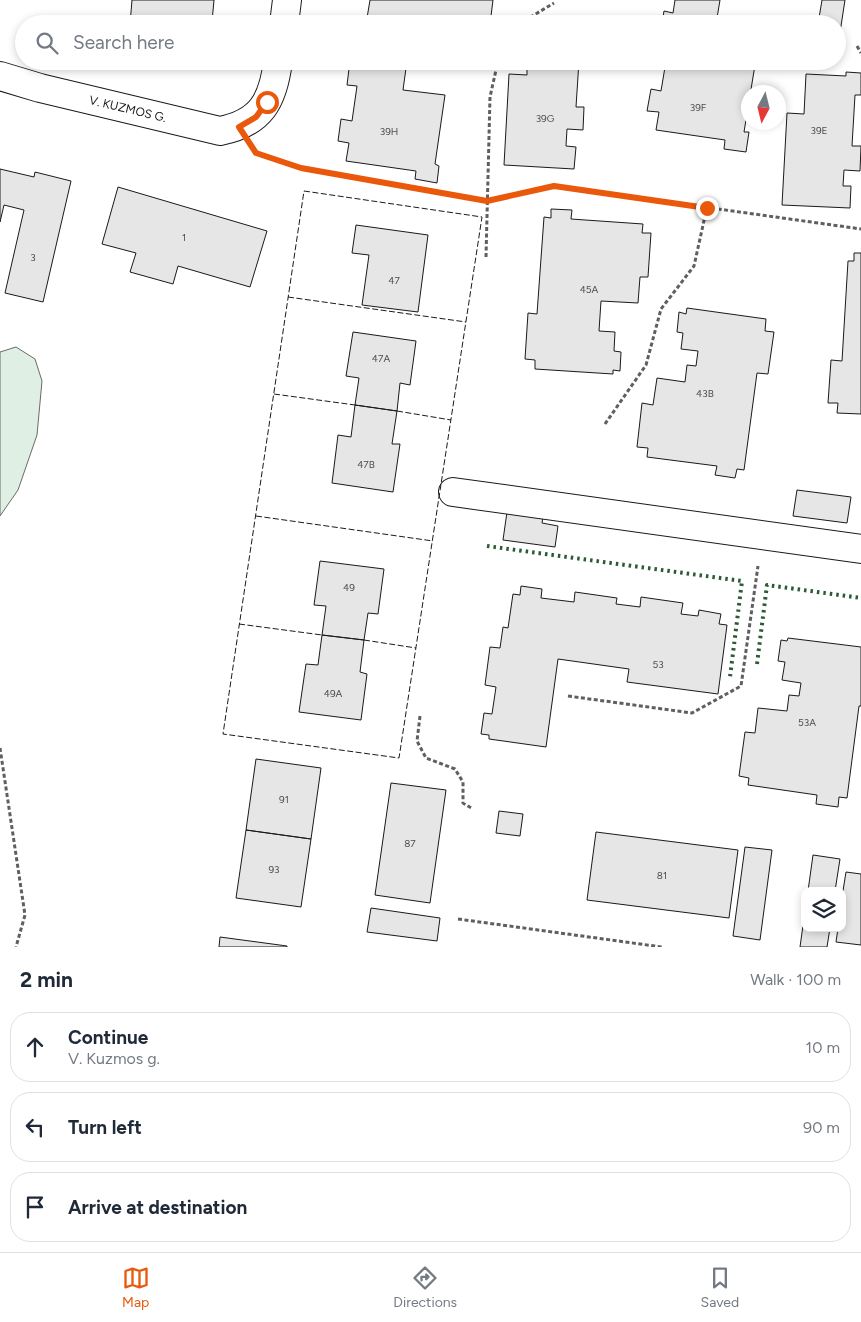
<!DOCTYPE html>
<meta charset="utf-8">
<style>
:root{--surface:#fff;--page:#f6f6f7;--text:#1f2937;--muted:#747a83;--line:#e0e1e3;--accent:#ea580c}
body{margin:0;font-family:Figtree,sans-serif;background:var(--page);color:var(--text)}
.controls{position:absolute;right:15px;bottom:15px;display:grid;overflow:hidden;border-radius:10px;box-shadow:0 2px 8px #0003}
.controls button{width:45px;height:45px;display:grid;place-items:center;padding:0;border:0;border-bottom:1px solid var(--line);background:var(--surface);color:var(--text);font:25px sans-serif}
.compass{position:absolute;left:741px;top:85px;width:45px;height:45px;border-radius:50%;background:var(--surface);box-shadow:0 2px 8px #0003;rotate:187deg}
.stop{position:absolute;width:15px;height:15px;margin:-11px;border:4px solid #ea580c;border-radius:50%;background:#fff}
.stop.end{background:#ea580c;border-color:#fff;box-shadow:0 1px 5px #0008}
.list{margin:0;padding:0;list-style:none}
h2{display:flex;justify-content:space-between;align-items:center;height:65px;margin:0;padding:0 20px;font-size:21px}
h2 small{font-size:16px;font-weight:400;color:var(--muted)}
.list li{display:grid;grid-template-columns:32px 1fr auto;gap:15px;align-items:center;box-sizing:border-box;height:70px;margin:0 10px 10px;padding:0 10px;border:1px solid var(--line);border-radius:20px}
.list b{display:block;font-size:19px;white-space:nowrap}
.list p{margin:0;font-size:16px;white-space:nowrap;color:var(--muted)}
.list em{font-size:16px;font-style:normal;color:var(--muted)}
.icon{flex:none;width:28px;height:28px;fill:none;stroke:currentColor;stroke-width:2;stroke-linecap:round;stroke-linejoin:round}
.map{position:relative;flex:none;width:861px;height:947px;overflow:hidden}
.search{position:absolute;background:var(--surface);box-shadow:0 2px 8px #0003;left:15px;right:15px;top:15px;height:55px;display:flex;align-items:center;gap:12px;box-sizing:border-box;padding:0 18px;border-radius:28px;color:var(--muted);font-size:19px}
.sheet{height:305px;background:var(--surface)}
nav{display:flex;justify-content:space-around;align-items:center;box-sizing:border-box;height:70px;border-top:1px solid var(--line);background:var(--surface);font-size:14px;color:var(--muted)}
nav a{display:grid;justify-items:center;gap:2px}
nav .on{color:var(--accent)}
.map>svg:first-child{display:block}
.green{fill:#e0efe3;stroke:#6a6a6a}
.building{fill:#e6e6e6;stroke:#1a1a1a}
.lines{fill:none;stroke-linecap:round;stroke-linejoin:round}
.minor-casing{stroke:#1a1a1a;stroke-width:30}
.path{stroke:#5f5f5f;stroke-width:3;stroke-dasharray:4 2.5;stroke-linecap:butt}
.minor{stroke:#fff;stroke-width:28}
.hedge{stroke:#2b5a34;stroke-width:4;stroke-dasharray:2.5 4;stroke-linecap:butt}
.fence{stroke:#1a1a1a;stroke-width:1;stroke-dasharray:6 2.5;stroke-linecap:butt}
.route{stroke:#ea580c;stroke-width:6}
.labels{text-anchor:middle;stroke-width:4;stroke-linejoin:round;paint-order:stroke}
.number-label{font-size:10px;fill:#4d4d4d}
.street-label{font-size:12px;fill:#1a1a1a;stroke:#fff}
</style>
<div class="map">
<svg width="861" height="947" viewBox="0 0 861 947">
<rect width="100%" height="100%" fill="#fff"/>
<path class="green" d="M16,347l19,12 7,22 -5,54 -19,55 -18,26v-164z"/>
<path class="building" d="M132,0h82l-2,22 -16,-2 -1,4h-65z
M370,0h123l-3,24 -77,-2v2h-47z
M675,0h45l-4,24h-54l2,-13 9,2z
M822,0h23l-6,39 -2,-15h-19z
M350,61h57l-4,29 42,5 -10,69 4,2 -2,17 -22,-4 1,-8 -70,-10 3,-18 -11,-2 3,-22 11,2 5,-35 -10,-1z
M527,61h52l-3,46h8l-1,23 -16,-1 -1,17 10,1 -2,22 -70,-4 5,-91 18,1z
M666,61h65l24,4 -11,67h5l-3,20 -22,-3 1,-9 -69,-10 3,-18 -12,-1 4,-22 10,2z
M846,72l15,1v22h-6l-3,51h9l-1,25 -16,-1 -1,16h8l-1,22 -68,-3 5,-92 17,1 2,-40 40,2z
M0,169l34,8 1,-5 36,9 -28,121 -38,-9 19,-83 -20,-5 -4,17z
M118,187l149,44 -17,56 -72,-21 -5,18 -43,-12 6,-19 -34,-9z
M551,209l21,1 -1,9 72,5 -1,9h9l-3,44h-8l-2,26 -37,-2 -2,30 16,1 -1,19 7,1 -1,19 -7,-1v4l-78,-5v-9l-10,-1 3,-46 9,1 7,-97 7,1z
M356,225l72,10 -10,77 -56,-7 7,-50 -17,-2z
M854,253h7v161l-24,-1 1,-10h-10l3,-43 11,1 6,-100h6z
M687,308l79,11 -1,12 9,1 -6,42 -11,-1 -13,97 -7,-1 -2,9 -20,-3 2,-9 -70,-9 1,-9 -11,-1 5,-44 11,2 4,-27 28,4 2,-17 9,1 2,-15 -17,-2 2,-16 -6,-1 2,-20 7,2z
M353,332l63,9 -6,44 -10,-2 -3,28 -42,-6 4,-27 -13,-2z
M355,405l42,6 -5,33h8l-7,48 -61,-9 6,-48 13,2z
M797,490l54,7 -4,26 -54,-7z
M507,512l36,5 -1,6 16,3 -3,21 -52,-7z
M320,561l64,8 -6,45 -10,-1 -4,27 -42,-5 4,-29 -12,-1z
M521,586l21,3 -1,9 33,4 1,-10 42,6 -1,6 24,3 1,-10 42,6 -2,11 17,2 1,-6 22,4 -2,10 8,1 -9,69 -91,-12 2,-13 -71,-10 -12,88 -57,-8v-4l-8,-1 3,-21 8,1 4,-27 -11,-2 5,-38 10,1 3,-21 5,1 5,-34 7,1z
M322,635l42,5 -4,32 7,2 -6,46 -62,-8 7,-48 12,1z
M788,638l73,9v59h-2l-12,92 -8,-1 -1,10 -22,-3 1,-9 -69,-10 1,-7 -10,-2 6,-44 10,1 3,-25 29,3 2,-16 10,1 2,-13 -19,-3 3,-18 -7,-1 3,-21 6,1z
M256,759l65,9 -10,71 -65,-9z
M391,783l55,7 -16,113 -55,-8z
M499,811l24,3 -3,22 -24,-3z
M246,830l65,9 -10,68 -65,-9z
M596,832l142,18 -9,68 -142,-18z
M745,847l27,3 -12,90 -27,-4z
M813,855l27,4 -5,32h-27z
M846,872l15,2v71l-25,-3 2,-14h4v-31z
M371,908l69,10 -3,23 -70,-9z
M805,911v17h25l-3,19h-27z
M220,937l67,9v1h-68z"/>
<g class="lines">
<g class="minor-casing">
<g id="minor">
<path d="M284,24l3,-24"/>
<path id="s1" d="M0,76l40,12 180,43c41,-8 53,-30 58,-70"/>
<path d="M453,492l408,57"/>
</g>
</g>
<path class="path" d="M519,24l35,-21
M857,46l4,7
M258,154l43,14 186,33 67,-15 307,43
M486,257l4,-160 8,-36
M605,424l41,-59 15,-56 33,-43 13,-59
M568,696l124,17 49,-27 17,-120
M420,716l-3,25 9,17 29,11 8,13v21l10,6
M0,748l25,167 -9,32
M458,919l204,28"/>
<use href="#minor" class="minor"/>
<path class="hedge" d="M487,546l255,35 -12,96
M757,664l10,-79 94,13"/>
<path class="fence" d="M304,191l178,26 -83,541 -176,-24z
M288,297l178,25
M274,394l81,11
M397,411l54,9
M256,516l177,25
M239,624l83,11
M364,640l52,8"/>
</g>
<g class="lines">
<path class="route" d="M267,102l-11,15 -17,10 17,26 45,15 186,33 67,-15 153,22"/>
</g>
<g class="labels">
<g class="number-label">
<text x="698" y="111">39F</text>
<text x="545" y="122">39G</text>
<text x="819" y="134">39E</text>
<text x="389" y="135">39H</text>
<text x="184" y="241">1</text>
<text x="33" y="261">3</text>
<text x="394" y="284">47</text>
<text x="589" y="293">45A</text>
<text x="381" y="362">47A</text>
<text x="705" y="397">43B</text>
<text x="366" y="468">47B</text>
<text x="349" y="591">49</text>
<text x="658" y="668">53</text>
<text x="333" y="697">49A</text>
<text x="807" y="726">53A</text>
<text x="284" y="803">91</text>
<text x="410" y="847">87</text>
<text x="274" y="873">93</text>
<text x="662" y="879">81</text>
</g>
<g class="street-label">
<text dy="4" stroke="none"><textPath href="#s1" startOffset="132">V. KUZMOS G.</textPath></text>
</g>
</g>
</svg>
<div class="controls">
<button><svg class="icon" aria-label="layers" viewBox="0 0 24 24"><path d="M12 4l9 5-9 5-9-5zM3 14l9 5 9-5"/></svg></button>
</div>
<svg class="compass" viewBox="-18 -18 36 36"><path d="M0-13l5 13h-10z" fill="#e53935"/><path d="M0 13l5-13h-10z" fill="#747a83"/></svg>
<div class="stop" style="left:267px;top:102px"></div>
<div class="stop end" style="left:707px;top:208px"></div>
<div class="search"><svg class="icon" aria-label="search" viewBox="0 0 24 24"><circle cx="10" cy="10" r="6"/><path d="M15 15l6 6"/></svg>Search here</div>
</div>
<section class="sheet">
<h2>2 min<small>Walk · 100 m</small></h2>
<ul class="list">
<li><svg class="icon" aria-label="ahead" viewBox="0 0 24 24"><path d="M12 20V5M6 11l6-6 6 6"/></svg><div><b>Continue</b><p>V. Kuzmos g.</p></div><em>10 m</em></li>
<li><svg class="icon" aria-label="left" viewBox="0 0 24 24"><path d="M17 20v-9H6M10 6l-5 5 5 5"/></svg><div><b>Turn left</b></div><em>90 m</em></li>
<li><svg class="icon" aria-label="arrive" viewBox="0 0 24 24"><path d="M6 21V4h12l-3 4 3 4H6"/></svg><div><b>Arrive at destination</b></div></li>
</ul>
</section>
<nav>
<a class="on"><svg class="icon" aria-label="map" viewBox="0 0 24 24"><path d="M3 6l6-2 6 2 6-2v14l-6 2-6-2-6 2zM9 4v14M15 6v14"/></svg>Map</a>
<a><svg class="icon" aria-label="directions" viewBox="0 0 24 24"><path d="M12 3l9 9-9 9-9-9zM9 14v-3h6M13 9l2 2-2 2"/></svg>Directions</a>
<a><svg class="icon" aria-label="saved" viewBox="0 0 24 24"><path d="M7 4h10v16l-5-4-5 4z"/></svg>Saved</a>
</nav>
